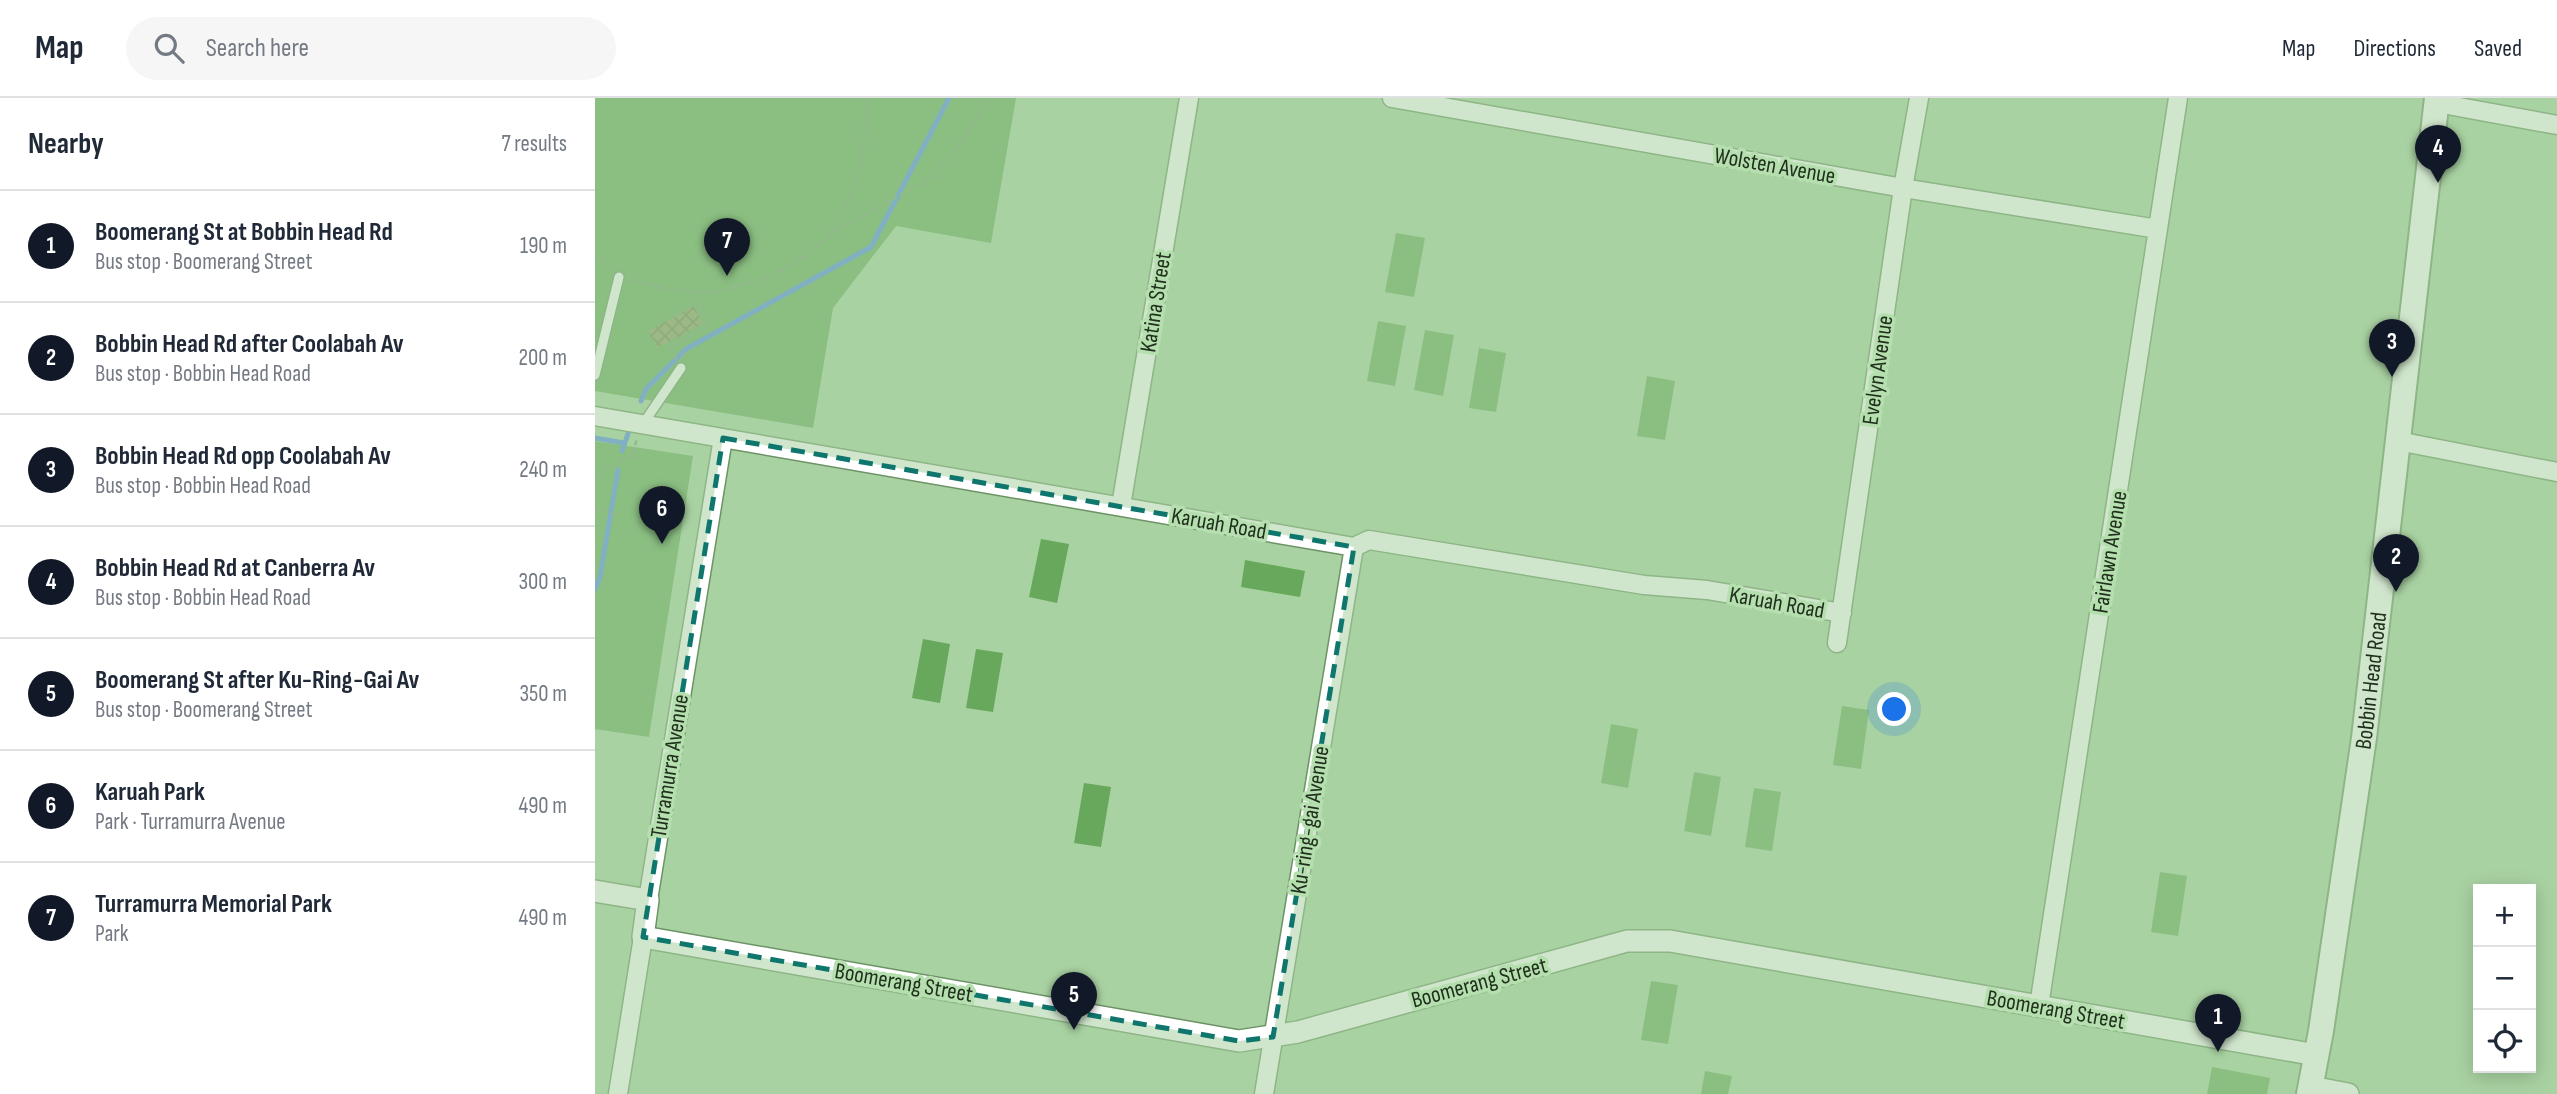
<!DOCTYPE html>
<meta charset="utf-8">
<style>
:root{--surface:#fff;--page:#f6f6f7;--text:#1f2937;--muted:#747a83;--line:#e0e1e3;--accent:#111827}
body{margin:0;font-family:"Sofia Sans Condensed",sans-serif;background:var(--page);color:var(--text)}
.controls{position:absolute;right:21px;bottom:21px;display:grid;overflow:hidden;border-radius:0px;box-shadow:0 4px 18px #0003}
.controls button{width:63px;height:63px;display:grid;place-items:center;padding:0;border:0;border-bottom:2px solid var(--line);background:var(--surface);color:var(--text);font:35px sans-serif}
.you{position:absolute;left:1300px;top:612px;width:24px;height:24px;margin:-18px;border:5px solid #fff;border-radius:50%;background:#1a73e8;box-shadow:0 0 0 10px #1a73e833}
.badge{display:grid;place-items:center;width:46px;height:46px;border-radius:50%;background:var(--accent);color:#fff;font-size:23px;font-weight:700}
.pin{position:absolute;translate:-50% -58px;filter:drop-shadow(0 2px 4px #0008)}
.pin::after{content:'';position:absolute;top:37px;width:24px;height:21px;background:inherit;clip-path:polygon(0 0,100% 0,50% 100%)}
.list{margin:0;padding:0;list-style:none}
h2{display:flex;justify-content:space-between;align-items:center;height:91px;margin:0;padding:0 28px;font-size:30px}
h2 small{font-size:23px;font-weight:400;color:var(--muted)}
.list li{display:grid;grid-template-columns:46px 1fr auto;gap:21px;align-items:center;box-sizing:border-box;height:112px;padding:0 28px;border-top:2px solid var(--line)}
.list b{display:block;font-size:26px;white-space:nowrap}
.list p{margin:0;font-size:23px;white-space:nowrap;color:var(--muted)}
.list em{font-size:23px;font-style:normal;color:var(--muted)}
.icon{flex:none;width:38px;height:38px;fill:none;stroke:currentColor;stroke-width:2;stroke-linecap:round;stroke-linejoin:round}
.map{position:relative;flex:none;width:1962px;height:996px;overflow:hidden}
header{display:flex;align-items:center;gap:42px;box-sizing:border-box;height:98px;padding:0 35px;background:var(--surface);border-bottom:2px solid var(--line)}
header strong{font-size:33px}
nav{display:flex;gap:38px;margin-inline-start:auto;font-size:24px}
.search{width:490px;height:63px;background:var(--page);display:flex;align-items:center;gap:18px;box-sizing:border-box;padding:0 24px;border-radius:38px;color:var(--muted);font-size:26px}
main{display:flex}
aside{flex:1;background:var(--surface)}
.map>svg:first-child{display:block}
.green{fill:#67a85c}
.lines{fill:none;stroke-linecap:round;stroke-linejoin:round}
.stream{stroke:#5087e8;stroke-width:5}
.building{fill:url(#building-cross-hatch)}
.service-casing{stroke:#6c9365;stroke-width:12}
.minor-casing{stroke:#6c9365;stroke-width:21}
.tertiary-casing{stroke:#6c9365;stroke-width:24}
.secondary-casing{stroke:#6c9365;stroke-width:28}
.path{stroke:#7b9c75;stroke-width:2.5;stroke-dasharray:5 3.5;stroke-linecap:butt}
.service{stroke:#fff;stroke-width:9}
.minor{stroke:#fff;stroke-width:18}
.tertiary{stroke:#fff;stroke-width:21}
.secondary{stroke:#fff;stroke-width:24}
.marked{fill:none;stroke:#0f766e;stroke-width:5;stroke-dasharray:14 9;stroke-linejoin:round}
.labels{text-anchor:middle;stroke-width:7;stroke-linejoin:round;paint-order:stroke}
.street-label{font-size:23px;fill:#20301d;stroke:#b6dfaf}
</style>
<header>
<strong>Map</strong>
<div class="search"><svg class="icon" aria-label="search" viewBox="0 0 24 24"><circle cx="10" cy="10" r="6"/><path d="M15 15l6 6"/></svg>Search here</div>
<nav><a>Map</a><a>Directions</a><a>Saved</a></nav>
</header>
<main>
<aside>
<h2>Nearby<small>7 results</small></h2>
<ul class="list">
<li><span class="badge">1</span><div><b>Boomerang St at Bobbin Head Rd</b><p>Bus stop · Boomerang Street</p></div><em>190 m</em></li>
<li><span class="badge">2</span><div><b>Bobbin Head Rd after Coolabah Av</b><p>Bus stop · Bobbin Head Road</p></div><em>200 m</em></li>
<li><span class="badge">3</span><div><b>Bobbin Head Rd opp Coolabah Av</b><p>Bus stop · Bobbin Head Road</p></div><em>240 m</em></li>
<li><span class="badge">4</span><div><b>Bobbin Head Rd at Canberra Av</b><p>Bus stop · Bobbin Head Road</p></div><em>300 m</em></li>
<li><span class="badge">5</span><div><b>Boomerang St after Ku-Ring-Gai Av</b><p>Bus stop · Boomerang Street</p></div><em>350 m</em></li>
<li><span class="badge">6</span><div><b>Karuah Park</b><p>Park · Turramurra Avenue</p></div><em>490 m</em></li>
<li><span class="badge">7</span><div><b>Turramurra Memorial Park</b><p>Park</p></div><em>490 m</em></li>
</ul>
</aside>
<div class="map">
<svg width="1962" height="996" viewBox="0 0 1962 996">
<defs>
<pattern id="building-cross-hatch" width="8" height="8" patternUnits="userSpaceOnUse" patternTransform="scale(1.75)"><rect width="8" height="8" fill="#8c9b63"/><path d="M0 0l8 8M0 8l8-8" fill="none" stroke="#727f51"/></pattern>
</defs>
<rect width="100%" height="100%" fill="#a9d2a2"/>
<path class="green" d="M0,0h421l-25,145 -95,-17 -63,82 -20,120 -218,-37z
M801,135l29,5 -11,59 -29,-5z
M783,223l28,5 -11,60 -28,-5z
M830,232l29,5 -11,61 -29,-6z
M884,250l27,5 -10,59 -27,-4z
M1052,278l28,5 -10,59 -28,-4z
M0,343l98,15 -44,281 -54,-8z
M446,441l28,5 -12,59 -28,-6z
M650,462l60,11 -5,26 -59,-10z
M328,541l27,5 -10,59 -28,-5z
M381,551l27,4 -10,59 -27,-4z
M1247,608l27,4 -8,59 -28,-4z
M1016,626l27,5 -10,59 -27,-5z
M1099,674l27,5 -10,59 -27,-5z
M489,685l27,4 -10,60 -27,-4z
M1159,690l27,4 -9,59 -27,-4z
M1565,774l27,4 -9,60 -27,-4z
M1056,883l27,4 -10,59 -27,-4z
M1617,969l58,11 -3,16h-60z
M1110,973l27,5 -4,18h-27z"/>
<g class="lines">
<path class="stream" d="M46,303l5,-12 40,-40 185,-102 78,-149
M0,340l29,5
M27,353l7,-20
M0,491l5,-12 18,-107"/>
</g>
<path class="building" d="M99,208l9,18 -45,24 -10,-17z"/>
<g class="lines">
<g class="service-casing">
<path id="service" d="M0,277l24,-98
M48,326l38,-56"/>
</g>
<g class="minor-casing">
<path id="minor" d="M797,0l511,90 255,41
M1842,5l120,22
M0,318l759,131 15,-7 275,45 63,5 135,23
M1803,343l159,31
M526,408l68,-408
M1242,545l66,-455 16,-90
M53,802l75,-462
M1444,908l139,-908
M23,996l25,-157
M669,996l90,-547"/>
</g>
<g class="tertiary-casing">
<path id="tertiary" d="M0,793l53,9 -5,37 596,104 59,-9 329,-91h43l646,114
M1716,989l37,7"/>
</g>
<g class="secondary-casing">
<g id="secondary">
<path id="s1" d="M1714,996l12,-63 43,-293 73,-640"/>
</g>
</g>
<path class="path" d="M236,134c21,-33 33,-66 34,-106 0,-9 2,-19 -1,-28
M0,156l15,15
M36,182l33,9 50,4 58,-17 36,-22 21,-19 106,-60 28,-35 25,-42
M81,261l-6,-12 39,-22 -10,-19v-14
M0,386l2,-9 35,-21 5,-15
M0,411l23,5
M0,469l4,2"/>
<use href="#service" class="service"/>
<use href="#minor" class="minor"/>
<use href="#tertiary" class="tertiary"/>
<use href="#secondary" class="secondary"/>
</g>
<path d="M0 0H1962V996H0ZM128,340l631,109 -81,490 -34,4 -596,-104z" fill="#a9d2a2" fill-opacity=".55" fill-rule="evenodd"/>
<path class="marked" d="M128,340l631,109 -81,490 -34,4 -596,-104z"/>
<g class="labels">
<g class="street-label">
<text transform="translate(1180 67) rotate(10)" y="8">Wolsten Avenue</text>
<text transform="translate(560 204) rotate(-81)" y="8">Katina Street</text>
<text transform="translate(1282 272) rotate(-82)" y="8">Evelyn Avenue</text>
<text transform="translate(624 425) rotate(10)" y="8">Karuah Road</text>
<text transform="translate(1514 454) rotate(-81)" y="8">Fairlawn Avenue</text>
<text transform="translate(1182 504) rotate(10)" y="8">Karuah Road</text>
<text dy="8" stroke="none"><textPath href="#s1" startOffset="418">Bobbin Head Road</textPath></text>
<text transform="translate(74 668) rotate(-81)" y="8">Turramurra Avenue</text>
<text transform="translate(714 722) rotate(-81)" y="8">Ku-ring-gai Avenue</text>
<text transform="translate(309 884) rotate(10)" y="8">Boomerang Street</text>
<text transform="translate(884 884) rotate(-15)" y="8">Boomerang Street</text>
<text transform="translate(1461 911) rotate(10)" y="8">Boomerang Street</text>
</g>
</g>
</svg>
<div class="controls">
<button>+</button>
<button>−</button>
<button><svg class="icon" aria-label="locate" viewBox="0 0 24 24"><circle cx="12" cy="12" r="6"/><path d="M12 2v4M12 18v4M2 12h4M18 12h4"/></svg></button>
</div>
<div class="you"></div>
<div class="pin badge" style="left:1623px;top:954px">1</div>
<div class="pin badge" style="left:1801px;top:494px">2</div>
<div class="pin badge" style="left:1797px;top:279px">3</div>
<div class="pin badge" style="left:1843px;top:85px">4</div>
<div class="pin badge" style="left:479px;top:932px">5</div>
<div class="pin badge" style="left:67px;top:446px">6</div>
<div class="pin badge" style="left:132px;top:178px">7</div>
</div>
</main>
